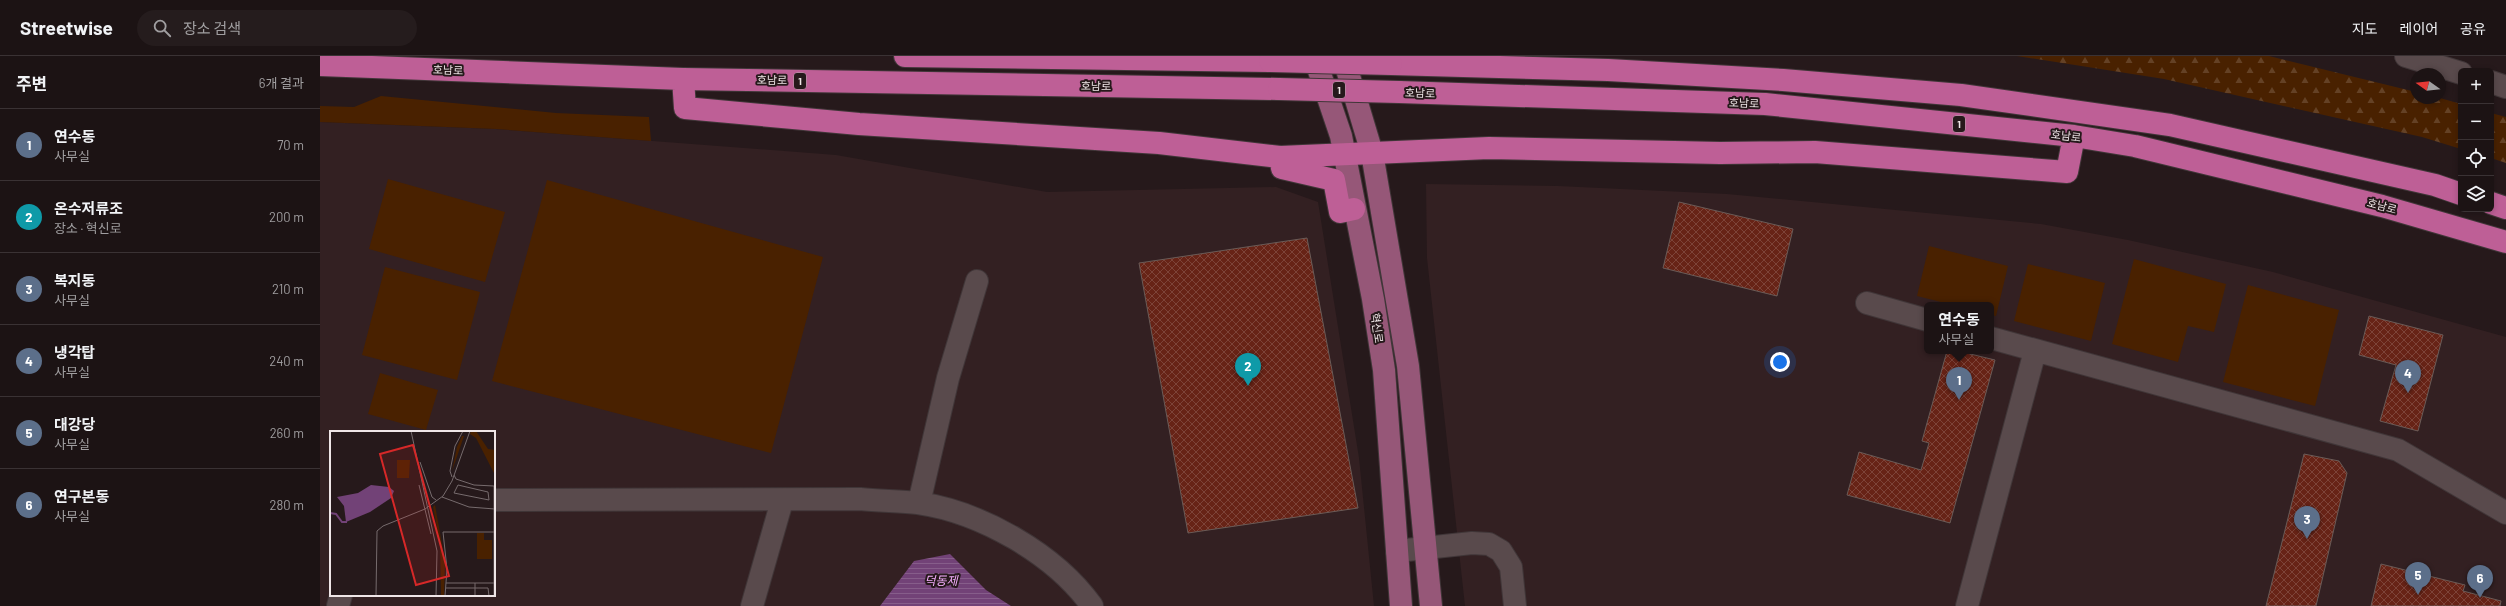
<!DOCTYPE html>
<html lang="ko">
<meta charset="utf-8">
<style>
:root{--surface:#1c1314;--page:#251c1d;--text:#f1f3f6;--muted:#a09ea0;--line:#3a3234;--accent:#7c3aed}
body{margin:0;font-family:Barlow,"Noto Sans KR",sans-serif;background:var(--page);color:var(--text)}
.controls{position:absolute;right:12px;top:12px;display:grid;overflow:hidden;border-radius:6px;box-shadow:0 2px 6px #0003}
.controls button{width:36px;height:36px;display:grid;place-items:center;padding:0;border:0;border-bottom:1px solid var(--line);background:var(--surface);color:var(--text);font:20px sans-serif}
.compass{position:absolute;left:2090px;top:12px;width:36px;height:36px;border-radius:50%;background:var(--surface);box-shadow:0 2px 6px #0003;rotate:285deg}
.you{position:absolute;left:1460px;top:306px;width:14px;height:14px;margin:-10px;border:3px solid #fff;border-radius:50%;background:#1a73e8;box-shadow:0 0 0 6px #1a73e833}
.badge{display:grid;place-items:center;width:26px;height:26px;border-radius:50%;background:var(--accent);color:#fff;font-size:13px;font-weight:700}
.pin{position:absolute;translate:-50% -33px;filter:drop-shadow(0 1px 2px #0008)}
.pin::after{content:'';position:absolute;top:21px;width:14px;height:12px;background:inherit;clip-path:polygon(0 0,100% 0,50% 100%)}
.popup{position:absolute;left:1604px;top:246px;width:70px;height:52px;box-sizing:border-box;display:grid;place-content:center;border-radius:6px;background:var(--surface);filter:drop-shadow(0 1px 3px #0005);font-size:13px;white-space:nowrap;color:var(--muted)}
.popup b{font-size:15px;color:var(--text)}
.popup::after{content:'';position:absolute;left:50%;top:100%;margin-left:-8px;border:8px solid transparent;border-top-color:var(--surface)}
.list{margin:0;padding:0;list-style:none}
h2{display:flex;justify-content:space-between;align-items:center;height:52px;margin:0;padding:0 16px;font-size:17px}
h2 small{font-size:13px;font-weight:400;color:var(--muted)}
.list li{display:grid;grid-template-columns:26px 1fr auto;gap:12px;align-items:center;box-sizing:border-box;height:72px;padding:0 16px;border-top:1px solid var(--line)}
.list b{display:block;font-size:15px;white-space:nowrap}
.list p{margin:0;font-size:13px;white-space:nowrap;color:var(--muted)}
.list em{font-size:13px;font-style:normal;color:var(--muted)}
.icon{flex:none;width:22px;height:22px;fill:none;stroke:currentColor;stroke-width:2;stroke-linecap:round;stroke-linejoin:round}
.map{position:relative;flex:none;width:2186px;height:550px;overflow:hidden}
header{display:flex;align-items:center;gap:24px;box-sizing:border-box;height:56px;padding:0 20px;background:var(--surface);border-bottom:1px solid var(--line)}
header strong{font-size:19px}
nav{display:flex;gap:22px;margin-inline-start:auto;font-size:14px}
.search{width:280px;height:36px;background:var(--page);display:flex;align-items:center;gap:10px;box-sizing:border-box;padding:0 14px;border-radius:22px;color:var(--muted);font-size:15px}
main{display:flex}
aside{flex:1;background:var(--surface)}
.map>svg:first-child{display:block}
.built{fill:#332022;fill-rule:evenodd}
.green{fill:#492100}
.forest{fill:url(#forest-firs)}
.water{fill:url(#water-rules)}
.building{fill:url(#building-cross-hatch);stroke:#6a5b57}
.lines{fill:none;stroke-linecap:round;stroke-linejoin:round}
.minor-casing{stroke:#403638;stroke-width:24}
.major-casing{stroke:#403638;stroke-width:24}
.highway-casing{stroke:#403638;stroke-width:24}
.minor{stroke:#594a4c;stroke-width:22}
.major{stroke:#965778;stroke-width:22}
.highway{stroke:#be5f96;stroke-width:22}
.highway-bridge-casing{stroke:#403638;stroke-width:24;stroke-linecap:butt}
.highway-bridge{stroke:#be5f96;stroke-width:22}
.labels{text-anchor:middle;stroke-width:4;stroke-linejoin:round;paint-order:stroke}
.shield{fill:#26191b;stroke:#b3a8aa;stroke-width:1}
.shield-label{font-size:10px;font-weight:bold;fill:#efe6e7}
.street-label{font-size:11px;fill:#efe6e7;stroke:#26191b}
.water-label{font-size:12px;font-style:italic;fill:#f3adfb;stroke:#26191b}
.inset-river{fill:none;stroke:#724277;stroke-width:2}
.inset-road{fill:none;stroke:#766b6d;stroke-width:1}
.view{fill:#d62828;fill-opacity:0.15;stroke:#d62828;stroke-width:2}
.inset-edge{fill:none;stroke:#efe6e7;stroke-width:2}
</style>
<header>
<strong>Streetwise</strong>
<div class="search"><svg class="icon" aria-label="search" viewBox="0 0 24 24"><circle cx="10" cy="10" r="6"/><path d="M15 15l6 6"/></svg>장소 검색</div>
<nav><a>지도</a><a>레이어</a><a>공유</a></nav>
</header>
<main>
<aside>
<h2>주변<small>6개 결과</small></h2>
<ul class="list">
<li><span class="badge" style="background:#5c6f8a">1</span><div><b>연수동</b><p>사무실</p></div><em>70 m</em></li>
<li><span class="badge" style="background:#0f9aa8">2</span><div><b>온수저류조</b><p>장소 · 혁신로</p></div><em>200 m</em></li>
<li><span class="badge" style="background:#5c6f8a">3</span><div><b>복지동</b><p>사무실</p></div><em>210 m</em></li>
<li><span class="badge" style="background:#5c6f8a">4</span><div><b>냉각탑</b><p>사무실</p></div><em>240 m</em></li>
<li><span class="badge" style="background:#5c6f8a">5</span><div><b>대강당</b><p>사무실</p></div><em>260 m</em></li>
<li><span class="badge" style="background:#5c6f8a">6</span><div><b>연구본동</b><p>사무실</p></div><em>280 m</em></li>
</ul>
</aside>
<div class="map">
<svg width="2186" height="550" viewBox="0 0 2186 550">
<defs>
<pattern id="forest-firs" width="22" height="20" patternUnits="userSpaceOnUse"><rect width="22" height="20" fill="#492100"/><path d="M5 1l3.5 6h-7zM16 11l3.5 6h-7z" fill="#644125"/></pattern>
<pattern id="water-rules" width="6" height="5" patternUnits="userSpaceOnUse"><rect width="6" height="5" fill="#724277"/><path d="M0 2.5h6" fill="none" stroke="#865d8a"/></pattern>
<pattern id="building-cross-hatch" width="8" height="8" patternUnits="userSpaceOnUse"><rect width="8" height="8" fill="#672316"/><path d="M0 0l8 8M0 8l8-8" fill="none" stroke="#7d4338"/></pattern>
</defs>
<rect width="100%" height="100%" fill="#26191b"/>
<path class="built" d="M0,66l176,7 340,26 211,37 229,-5 42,15 41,256 15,148h-1054zM11,376h163v163h-163z
M1106,128l132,2 169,8 314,30 87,16 145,32 233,65v269h-1041l-38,-348zM1607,249h64v46h-64z"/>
<path class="green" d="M61,40l175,17 93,4 2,24 -155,-12 -176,-7v-16l34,1z
M68,123l117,33 -20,70 -116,-33z
M227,124l276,77 -52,196 -279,-72z
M1609,190l79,20 -12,50 -5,-1v-10h-38l-36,-9z
M1814,203l92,25 -12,48 -26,-6 -10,36 -66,-18z
M1708,208l77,19 -14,58 -77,-20z
M65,211l95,25 -23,88 -95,-25z
M1928,229l91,25 -24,96 -92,-24z
M60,317l58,17 -12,40 -58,-16z"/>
<path class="forest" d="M1697,0h252l147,36v6h24l21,6v45l-39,-12 -258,-58z
M2171,57l15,4v46l-15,-5z"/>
<path class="water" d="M630,498l36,36 25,16h-131l34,-45z"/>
<path class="building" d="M1359,146l114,27 -16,67 -114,-28z
M987,182l51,270 -170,25 -49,-270z
M2049,260l74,19 -25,96 -38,-10 16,-56 -37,-10z
M1627,295h11l37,9 -45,163 -103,-28 12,-43 62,18 8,-27 -7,-2z
M1984,398l35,7 8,12 -31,133h-50z
M2061,508l84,21 -2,6 38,10 -1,5h-129z"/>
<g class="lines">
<g class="minor-casing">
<path id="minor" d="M2086,0l55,17
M2171,26l15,5
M1547,247l60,17
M1671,282l407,112 108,63
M174,444l366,-1c19,2 39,2 58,4 63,9 137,51 174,103
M599,447l29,-125 29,-97
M1077,495l75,-8 17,1 12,7 10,16 4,39
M18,550l3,-11
M432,550l30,-105
M1647,550l68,-255"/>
</g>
<g class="major-casing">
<path id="major" d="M994,0l27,80 32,163 11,71 17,236
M1023,0l29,97 36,213 23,240"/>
</g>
<g class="highway-casing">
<path id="highway" d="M585,0l365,5
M1071,8l217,6 175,10 178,15 209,30 265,60 26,9
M0,9l363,14 596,10
M363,23l2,29 174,16 300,19 121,14 209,-9 231,5 95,-1 252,20 7,-36
M1079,36l366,12 309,32 61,10 247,60 124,36
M960,101l2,11 52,12 6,32 14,-3
M2171,147l15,5"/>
</g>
<use href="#minor" class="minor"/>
<use href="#major" class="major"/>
<use href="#highway" class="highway"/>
<g class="highway-bridge-casing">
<path id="highway-bridge" d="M950,5l121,3
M959,33l120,3"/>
</g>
<use href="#highway-bridge" class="highway-bridge"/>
</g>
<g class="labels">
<g class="shield">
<rect x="474" y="17" width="12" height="16" rx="3"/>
<rect x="1013" y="26" width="12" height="16" rx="3"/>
<rect x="1633" y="60" width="12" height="16" rx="3"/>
</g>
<g class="shield-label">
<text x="480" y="29">1</text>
<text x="1019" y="38">1</text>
<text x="1639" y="72">1</text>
</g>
<g class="street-label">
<text transform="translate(128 14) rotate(2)" y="4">호남로</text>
<text transform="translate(452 24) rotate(1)" y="4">호남로</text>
<text transform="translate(776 30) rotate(1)" y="4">호남로</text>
<text transform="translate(1100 37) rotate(2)" y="4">호남로</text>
<text transform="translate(1424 47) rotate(2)" y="4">호남로</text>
<text transform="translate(1746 80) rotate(7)" y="4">호남로</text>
<text transform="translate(2062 150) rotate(15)" y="4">호남로</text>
<text transform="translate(1057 272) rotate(82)" y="4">혁신로</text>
</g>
<g class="water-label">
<text x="621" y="529">덕동제</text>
</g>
</g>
<g transform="translate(10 375)">
<rect width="165" height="165" fill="#26191b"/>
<path d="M141,0h5l12,18 7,1v25l-19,-37 -6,-4zM67,29h13l-1,18h-12zM147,102h7v7h8v19h-15z" fill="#492100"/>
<path d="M132,5h2l-12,35 5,-24zM105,74l10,56 -1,35h-3l-1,-53 -7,-36z" fill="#492100"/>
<path d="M41,54l18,2 5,4 -3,7 -21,14 -24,10 -2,-16 -7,-9 21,-4z" fill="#724277"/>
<path class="inset-river" d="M0,82l6,1 6,8h5"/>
<path class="inset-road" d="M81,0l26,120 -1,45M90,31l12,35 4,3M124,44l2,4 18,6 20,1M122,46l-2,-6 5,-25 8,-15M89,54l12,49M128,54l30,7 1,8 -35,-7zM164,55v110M112,66l27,10 26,2M116,152h48M116,157h42l1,8M46,165l1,-65 6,-5 42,-17 18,-13 9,-15 18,-50M115,165l2,-27 -4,-37h52M145,165v-13"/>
<path class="view" d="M83,14l36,131 -33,9 -36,-131z"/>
<rect width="165" height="165" class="inset-edge"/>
</g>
</svg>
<div class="controls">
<button>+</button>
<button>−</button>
<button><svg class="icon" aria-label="locate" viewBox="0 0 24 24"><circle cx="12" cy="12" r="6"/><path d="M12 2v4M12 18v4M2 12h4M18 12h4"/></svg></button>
<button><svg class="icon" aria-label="layers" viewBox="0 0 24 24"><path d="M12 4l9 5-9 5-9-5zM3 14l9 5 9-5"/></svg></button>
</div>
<svg class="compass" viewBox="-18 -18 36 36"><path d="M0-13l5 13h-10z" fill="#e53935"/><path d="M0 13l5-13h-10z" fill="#a09ea0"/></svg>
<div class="you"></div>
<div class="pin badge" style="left:1639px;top:344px;background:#5c6f8a">1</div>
<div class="popup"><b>연수동</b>사무실</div>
<div class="pin badge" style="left:928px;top:330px;background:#0f9aa8">2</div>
<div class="pin badge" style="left:1987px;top:483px;background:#5c6f8a">3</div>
<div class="pin badge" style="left:2088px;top:337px;background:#5c6f8a">4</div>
<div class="pin badge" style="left:2098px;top:539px;background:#5c6f8a">5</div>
<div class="pin badge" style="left:2160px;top:542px;background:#5c6f8a">6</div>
</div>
</main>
